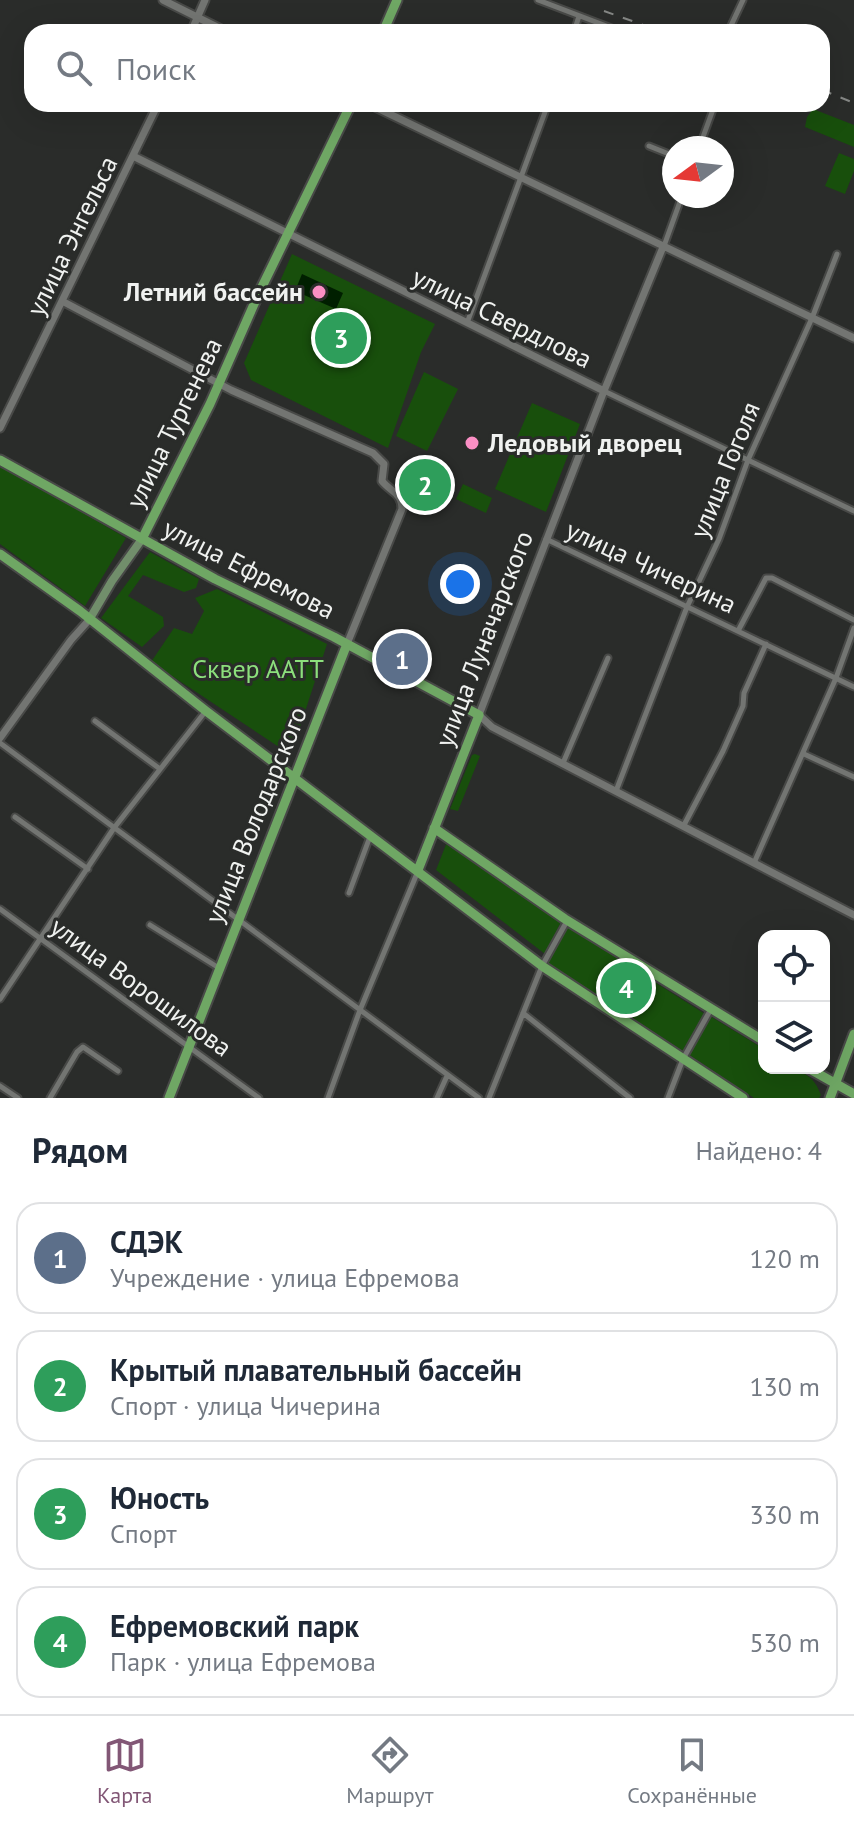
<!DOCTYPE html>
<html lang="ru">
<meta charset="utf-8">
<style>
:root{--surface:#fff;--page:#f6f6f7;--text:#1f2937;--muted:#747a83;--line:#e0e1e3;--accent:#825776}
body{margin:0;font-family:"PT Sans",sans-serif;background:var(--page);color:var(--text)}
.controls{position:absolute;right:24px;bottom:24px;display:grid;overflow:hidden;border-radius:16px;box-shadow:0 8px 32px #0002}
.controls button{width:72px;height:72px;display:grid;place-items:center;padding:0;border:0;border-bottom:2px solid var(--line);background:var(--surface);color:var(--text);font:40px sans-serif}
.compass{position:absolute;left:662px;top:136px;width:72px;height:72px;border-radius:50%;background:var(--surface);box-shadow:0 8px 32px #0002;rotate:255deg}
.you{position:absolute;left:460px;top:584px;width:28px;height:28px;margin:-20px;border:6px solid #fff;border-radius:50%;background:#1a73e8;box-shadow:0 0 0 12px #1a73e833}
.badge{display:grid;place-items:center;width:52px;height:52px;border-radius:50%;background:var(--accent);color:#fff;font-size:26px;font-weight:700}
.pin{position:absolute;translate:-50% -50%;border:4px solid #fff;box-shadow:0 2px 8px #0006}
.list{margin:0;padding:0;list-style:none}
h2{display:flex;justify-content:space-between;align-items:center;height:104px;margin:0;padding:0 32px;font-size:34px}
h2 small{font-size:26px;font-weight:400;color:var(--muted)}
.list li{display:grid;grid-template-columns:52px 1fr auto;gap:24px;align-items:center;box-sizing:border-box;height:112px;margin:0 16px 16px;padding:0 16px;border:2px solid var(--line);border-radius:24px}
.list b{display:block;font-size:30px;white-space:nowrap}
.list p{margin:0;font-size:26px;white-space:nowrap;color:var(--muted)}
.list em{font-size:26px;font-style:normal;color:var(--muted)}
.icon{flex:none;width:44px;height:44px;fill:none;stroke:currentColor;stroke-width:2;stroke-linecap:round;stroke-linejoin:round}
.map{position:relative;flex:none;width:854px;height:1098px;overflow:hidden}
.search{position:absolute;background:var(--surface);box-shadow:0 8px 32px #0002;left:24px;right:24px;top:24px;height:88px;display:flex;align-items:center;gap:20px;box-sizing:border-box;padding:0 28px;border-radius:24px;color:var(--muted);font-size:30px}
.sheet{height:616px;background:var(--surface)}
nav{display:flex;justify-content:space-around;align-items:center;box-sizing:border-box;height:112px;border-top:2px solid var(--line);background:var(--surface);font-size:22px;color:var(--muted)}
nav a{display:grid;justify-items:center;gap:4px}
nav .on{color:var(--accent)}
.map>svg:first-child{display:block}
.green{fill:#184f0c}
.water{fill:#001f00}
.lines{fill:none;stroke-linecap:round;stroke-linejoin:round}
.minor-casing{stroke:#484947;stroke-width:9}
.tertiary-casing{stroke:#484947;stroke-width:11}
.secondary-casing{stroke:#484947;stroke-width:12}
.primary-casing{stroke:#484947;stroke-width:13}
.minor{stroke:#737572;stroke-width:5}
.tertiary{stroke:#737572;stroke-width:7}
.secondary{stroke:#718e6b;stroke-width:8}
.primary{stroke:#6fa764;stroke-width:9}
.rail{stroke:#868886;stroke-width:2;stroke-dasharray:10 10;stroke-linecap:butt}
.poi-dot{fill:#fb8fc4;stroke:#2a2c2a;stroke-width:3}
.labels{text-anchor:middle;stroke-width:6;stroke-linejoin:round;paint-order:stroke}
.street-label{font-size:26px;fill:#f0f2f0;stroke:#2a2c2a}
.poi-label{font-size:26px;font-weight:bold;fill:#f0f2f0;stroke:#2a2c2a;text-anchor:end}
.park-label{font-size:26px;fill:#8ce07c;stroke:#2a2c2a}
</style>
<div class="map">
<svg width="854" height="1098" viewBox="0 0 854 1098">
<rect width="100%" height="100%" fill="#2a2c2a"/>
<path class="green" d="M813,109l41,16v22l-49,-20 2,-10z
M839,153l15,6v12l-9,23 -20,-8z
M292,254l143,70 -14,28 -33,96 -137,-68 -7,-17z
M424,372l34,17 -31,62 -31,-15z
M532,403l48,21 -34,88 -51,-23z
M0,464l126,74 -41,68 -85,-62z
M463,484l29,14 -6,15 -30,-14z
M150,552l49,27 -3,9 -12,4 -41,-17 -15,21 35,21 1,9 -22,21 -41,-29z
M217,589l110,55 -36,111 -140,-93 23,-34 18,6 12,-23 -9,-13z
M475,754l5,2 -22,55 -8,-2 22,-54z
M447,842l115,78 -17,34 -109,-84z
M566,926l139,88 -22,37 -135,-88z
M710,1016l54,33v19c26,0 47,-1 57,27l-2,3h-65l-66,-44z"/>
<path class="water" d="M302,274l41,19 -7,16 -41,-18z"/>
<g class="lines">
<g class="minor-casing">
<path id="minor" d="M538,0l84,32
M574,32l5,-16
M728,32l15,-32
M649,146l25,10
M699,148l16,-44
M664,246l18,-50
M467,323l81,-219
M604,391l250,120
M546,539l308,148
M738,631l28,-53h6l82,42
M95,721l65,48
M0,743l479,355
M804,754l50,23
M563,763l45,-105
M616,791l71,-184 32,-68 29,-79 64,-142 25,-64
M15,817l73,52
M684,825l39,-74 20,-45 1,-13 22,-49
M754,863l82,-185 18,-50
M349,893l22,-59
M0,909l259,189
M150,925l69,43
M0,999l114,-171 91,-116
M523,1013l107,85
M0,1086l18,12
M50,1098l27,-46 6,-5 35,24
M328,1098l32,-88 58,-139
M437,1098l10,-22
M489,1098l53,-132 25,-45
M668,1098l15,-39 28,-50"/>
</g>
<g class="tertiary-casing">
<path id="tertiary" d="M163,0l64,32
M191,32l14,-32
M369,104l485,234
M133,156l471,235
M663,247l-59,144 -125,324 13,12 362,188
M62,301l169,89 142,63 11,11 -2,17c9,11 20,12 20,28l-55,135
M0,428l158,-324
M0,738l71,-98 18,-20"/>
</g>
<g class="secondary-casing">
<path id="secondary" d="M89,620l23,-39 30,-42"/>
</g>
<g class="primary-casing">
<path id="primary" d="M383,32l14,-32
M0,460l215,119 119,58 145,78 -61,155
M142,539l68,-135 48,-109 93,-191
M0,554l80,57 126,100 336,255 201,132
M434,828l131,91 199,122
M808,1068l46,26
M169,1098l178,-454
M830,1098l24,-64"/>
</g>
<use href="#minor" class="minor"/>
<use href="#tertiary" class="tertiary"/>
<use href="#secondary" class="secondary"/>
<use href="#primary" class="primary"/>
<path class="rail" d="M604,11l59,21
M822,90l32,13"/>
</g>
<g class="poi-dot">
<circle cx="319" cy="292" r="8"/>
<circle cx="472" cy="443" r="8"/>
</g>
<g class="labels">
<g class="street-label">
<text transform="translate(72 236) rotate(-64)" y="9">улица Энгельса</text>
<text transform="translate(502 318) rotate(26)" y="9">улица Свердлова</text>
<text transform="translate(174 423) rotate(-64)" y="9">улица Тургенева</text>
<text transform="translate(725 470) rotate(-68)" y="9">улица Гоголя</text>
<text transform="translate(651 567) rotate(25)" y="9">улица Чичерина</text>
<text transform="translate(249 569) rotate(27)" y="9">улица Ефремова</text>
<text transform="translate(484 639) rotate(-69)" y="9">улица Луначарского</text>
<text transform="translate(256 815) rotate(-68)" y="9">улица Володарского</text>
<text transform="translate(141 987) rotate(36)" y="9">улица Ворошилова</text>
</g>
<g class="poi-label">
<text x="303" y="301">Летний бассейн</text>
<text x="488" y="452" text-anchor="start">Ледовый дворец</text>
</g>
<g class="park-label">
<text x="258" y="678">Сквер ААТТ</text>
</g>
</g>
</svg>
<div class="controls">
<button><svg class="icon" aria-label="locate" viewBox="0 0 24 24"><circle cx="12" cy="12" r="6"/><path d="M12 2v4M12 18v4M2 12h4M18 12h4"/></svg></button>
<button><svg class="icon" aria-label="layers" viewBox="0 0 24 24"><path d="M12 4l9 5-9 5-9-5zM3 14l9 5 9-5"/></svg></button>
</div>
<svg class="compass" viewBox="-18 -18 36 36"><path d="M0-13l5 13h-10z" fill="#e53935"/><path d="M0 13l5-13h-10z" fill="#747a83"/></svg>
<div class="you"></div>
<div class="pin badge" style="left:402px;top:659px;background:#5c6f8a">1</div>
<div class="pin badge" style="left:425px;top:485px;background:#2e9e5b">2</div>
<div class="pin badge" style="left:341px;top:338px;background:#2e9e5b">3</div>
<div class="pin badge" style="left:626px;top:988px;background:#2e9e5b">4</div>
<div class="search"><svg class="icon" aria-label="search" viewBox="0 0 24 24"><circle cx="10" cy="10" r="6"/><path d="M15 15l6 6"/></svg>Поиск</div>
</div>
<section class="sheet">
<h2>Рядом<small>Найдено: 4</small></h2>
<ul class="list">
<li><span class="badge" style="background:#5c6f8a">1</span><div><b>СДЭК</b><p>Учреждение · улица Ефремова</p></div><em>120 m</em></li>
<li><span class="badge" style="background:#2e9e5b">2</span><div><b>Крытый плавательный бассейн</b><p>Спорт · улица Чичерина</p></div><em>130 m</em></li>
<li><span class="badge" style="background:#2e9e5b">3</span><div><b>Юность</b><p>Спорт</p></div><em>330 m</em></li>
<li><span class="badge" style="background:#2e9e5b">4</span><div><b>Ефремовский парк</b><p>Парк · улица Ефремова</p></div><em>530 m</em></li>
</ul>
</section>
<nav>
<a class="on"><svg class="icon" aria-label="map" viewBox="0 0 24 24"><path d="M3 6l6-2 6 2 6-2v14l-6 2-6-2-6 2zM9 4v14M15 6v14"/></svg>Карта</a>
<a><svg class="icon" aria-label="directions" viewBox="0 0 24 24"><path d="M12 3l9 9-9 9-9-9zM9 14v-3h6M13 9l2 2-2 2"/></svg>Маршрут</a>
<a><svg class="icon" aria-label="saved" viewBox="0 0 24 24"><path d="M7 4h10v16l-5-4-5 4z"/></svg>Сохранённые</a>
</nav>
